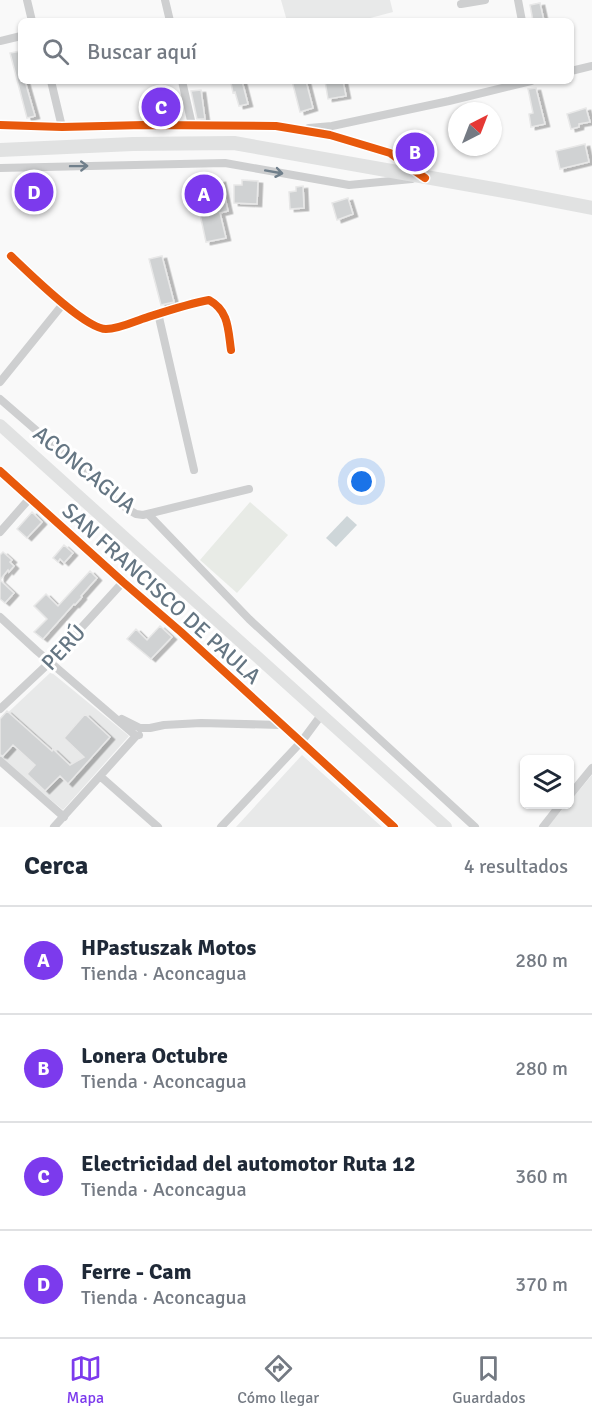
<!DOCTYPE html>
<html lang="es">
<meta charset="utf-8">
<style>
:root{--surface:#fff;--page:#f2f2f3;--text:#1f2937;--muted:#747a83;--line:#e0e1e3;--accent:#7c3aed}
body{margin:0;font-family:Signika,sans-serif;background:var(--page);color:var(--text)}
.controls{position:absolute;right:18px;bottom:18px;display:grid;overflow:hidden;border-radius:9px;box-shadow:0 2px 4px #0004}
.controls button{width:54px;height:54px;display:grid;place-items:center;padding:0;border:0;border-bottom:2px solid var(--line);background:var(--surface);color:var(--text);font:30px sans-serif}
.compass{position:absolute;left:448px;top:102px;width:54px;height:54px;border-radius:50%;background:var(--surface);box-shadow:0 2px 4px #0004;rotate:42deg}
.you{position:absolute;left:362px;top:482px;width:21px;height:21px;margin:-15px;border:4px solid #fff;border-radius:50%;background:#1a73e8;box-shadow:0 0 0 9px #1a73e833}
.badge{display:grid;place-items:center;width:39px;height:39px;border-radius:50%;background:var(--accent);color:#fff;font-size:20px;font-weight:700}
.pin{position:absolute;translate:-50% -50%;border:3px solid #fff;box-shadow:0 2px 6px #0006}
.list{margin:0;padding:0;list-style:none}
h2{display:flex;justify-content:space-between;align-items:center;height:78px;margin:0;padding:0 24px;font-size:26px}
h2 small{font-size:20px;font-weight:400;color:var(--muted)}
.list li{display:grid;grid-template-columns:39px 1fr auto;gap:18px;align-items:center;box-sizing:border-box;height:108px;padding:0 24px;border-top:2px solid var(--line)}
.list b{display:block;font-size:22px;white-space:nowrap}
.list p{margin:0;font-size:20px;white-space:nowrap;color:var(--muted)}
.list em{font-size:20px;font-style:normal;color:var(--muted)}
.icon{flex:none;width:33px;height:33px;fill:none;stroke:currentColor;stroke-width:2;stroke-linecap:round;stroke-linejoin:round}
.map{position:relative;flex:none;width:592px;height:827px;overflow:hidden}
.search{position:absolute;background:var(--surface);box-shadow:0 2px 4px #0004;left:18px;right:18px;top:18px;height:66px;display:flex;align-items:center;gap:15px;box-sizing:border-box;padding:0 21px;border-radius:9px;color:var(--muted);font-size:22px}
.sheet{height:510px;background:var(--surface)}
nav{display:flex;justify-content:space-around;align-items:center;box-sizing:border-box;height:84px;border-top:2px solid var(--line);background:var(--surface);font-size:16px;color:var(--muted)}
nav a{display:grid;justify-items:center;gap:3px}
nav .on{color:var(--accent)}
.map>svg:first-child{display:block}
.built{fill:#e8e9e9}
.green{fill:#e8ebe6}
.water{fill:#ced6d9}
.building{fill:#d0d2d3;stroke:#e8e8e8;stroke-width:1.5;filter:url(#shadow)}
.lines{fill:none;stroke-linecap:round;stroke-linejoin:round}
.minor{stroke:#cecfd0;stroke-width:8}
.primary{stroke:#e1e2e2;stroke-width:12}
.trunk{stroke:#e1e2e2;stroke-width:14}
.cycleway-casing{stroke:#fff;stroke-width:11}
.cycleway{stroke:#e8590c;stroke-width:8}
.oneway{stroke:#707f8b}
.labels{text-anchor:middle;stroke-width:6;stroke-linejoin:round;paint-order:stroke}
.street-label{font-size:22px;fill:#657683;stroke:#fff}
</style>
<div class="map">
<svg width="592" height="827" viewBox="0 0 592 827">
<defs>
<filter id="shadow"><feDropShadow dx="4.5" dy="2.5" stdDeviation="0" flood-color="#0004"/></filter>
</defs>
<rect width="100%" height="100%" fill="#f9f9f9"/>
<path class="built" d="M281,0h109l3,12 -34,9h-72z
M51,672l78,64 -66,74 -63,-52v-38z
M302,755l80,72h-146z
M592,775v52h-45l19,-22 4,-1v-3z"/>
<path class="green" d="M250,502l38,33 -51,58 -37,-33z"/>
<path class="water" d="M347,516l10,9 -21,22 -10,-9z"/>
<path class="building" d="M540,3l4,18h-11l-3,-16z
M21,51v30h4l10,35 -8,2 -17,-65z
M242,81l6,23 -9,2 -4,-14 -2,1 -2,-10z
M292,81h14l7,27 -13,4z
M325,81h18l3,15 -18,3z
M536,88l9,36 -14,3 -2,-13 4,-1 -5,-24z
M201,90l4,29h-8l-6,-28z
M586,108l4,14 -11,2v3l-8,2 -4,-15z
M585,144l4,18 -29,7 -4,-18z
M202,175l2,9 17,-4 7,31 -8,2 6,25 -20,4 -14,-65z
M242,180l16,1 -1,23 -23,-1v-18h8z
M303,186l1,22 -14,1 -1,-17 7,-1v-4z
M348,198l5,16 -16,6 -5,-17z
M162,256l12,46 -13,3 -12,-46z
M32,512l10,10 -15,16 -10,-9z
M64,545l9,8 -9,10 -4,-4 -2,3 -5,-4z
M3,552l9,8 -2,2 4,4 -5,6 -1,-2 -8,10 14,13 -9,10 -5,-4v-44z
M90,571l7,7 -16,18 1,1 -7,8 -1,-1 -31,35 -9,-7 13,-13 -13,-13 12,-12 12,12z
M160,626l12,11 -21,22 -24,-20 9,-10 11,11z
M7,711l45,40 1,-2 17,16 14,-8 -20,-19 21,-24 25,23 -42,47 -8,-8 -15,15 -18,-17 8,-9 -22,-20 -10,11 -3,-1v-36z"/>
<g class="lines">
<path class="minor" d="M27,0l5,21
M165,0l5,21
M518,0l4,21
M461,4l24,-4
M0,41l21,-5
M571,71l21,-5
M51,81l11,46
M182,81l10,44
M0,125l62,2 82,-2 132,1 54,9 60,18 28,20
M309,128l23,-2 117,-25 82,-20
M0,168l225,-5 124,22 63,-6
M11,256c17,16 74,73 95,73 12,0 25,-6 36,-10 22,-7 45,-15 67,-19 20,11 19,29 22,50
M158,313l36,157
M0,382l63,-78
M0,399l126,109 10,6 7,1 106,-26
M0,471l123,111 58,50 213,195
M148,514l101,105 226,208
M0,532l30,-34
M0,617l37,34 99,85
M0,709l50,-47 73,-80
M122,719l18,9h10l14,-3 37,-2 80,2
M0,761l64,56
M100,776l58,51
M570,795l22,-27
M54,827l82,-91 3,-1
M221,827l81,-86 20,-27
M543,827l18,-23"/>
<path class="primary" d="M0,425l446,402"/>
<path class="trunk" d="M0,150l133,-6 101,-1 265,47 93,18"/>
<g class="cycleway-casing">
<path id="cycleway" d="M0,125l62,2 82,-2 132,1 54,9 60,18 35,25
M11,256c17,16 74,73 95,73 12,0 25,-6 36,-10 22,-7 45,-15 67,-19 20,11 19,29 22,50
M0,471l123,111 58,50 213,195"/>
</g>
<use href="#cycleway" class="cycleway"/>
</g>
<defs><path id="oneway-shaft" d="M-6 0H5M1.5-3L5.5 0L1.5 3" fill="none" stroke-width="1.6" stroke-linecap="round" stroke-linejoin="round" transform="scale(1.5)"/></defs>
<g class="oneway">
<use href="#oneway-shaft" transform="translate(79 166) rotate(-1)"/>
<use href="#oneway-shaft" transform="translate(274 172) rotate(10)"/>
</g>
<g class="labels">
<g class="street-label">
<text transform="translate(85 469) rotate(39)" y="8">ACONCAGUA</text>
<text transform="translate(162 593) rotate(42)" y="8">SAN FRANCISCO DE PAULA</text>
<text transform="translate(63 647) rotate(-47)" y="8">PERÚ</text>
</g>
</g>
</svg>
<div class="controls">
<button><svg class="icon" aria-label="layers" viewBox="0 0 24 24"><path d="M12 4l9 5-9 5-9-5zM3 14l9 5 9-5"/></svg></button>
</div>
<svg class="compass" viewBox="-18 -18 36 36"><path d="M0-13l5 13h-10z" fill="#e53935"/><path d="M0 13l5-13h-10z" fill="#747a83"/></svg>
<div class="you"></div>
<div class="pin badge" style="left:204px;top:194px">A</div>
<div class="pin badge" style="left:415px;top:152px">B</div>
<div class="pin badge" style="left:161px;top:107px">C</div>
<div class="pin badge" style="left:34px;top:192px">D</div>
<div class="search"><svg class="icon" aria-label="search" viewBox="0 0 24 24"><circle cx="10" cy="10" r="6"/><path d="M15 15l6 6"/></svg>Buscar aquí</div>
</div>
<section class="sheet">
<h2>Cerca<small>4 resultados</small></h2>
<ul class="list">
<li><span class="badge">A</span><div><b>HPastuszak Motos</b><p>Tienda · Aconcagua</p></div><em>280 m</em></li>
<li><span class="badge">B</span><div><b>Lonera Octubre</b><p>Tienda · Aconcagua</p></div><em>280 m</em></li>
<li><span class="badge">C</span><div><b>Electricidad del automotor Ruta 12</b><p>Tienda · Aconcagua</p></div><em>360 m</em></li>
<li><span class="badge">D</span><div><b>Ferre - Cam</b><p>Tienda · Aconcagua</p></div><em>370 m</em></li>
</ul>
</section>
<nav>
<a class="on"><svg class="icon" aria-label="map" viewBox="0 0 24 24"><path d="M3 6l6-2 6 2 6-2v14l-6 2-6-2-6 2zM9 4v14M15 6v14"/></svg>Mapa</a>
<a><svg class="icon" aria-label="directions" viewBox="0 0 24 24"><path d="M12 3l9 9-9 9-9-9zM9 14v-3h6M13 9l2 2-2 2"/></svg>Cómo llegar</a>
<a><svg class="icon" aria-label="saved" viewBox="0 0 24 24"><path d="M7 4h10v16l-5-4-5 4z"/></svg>Guardados</a>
</nav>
